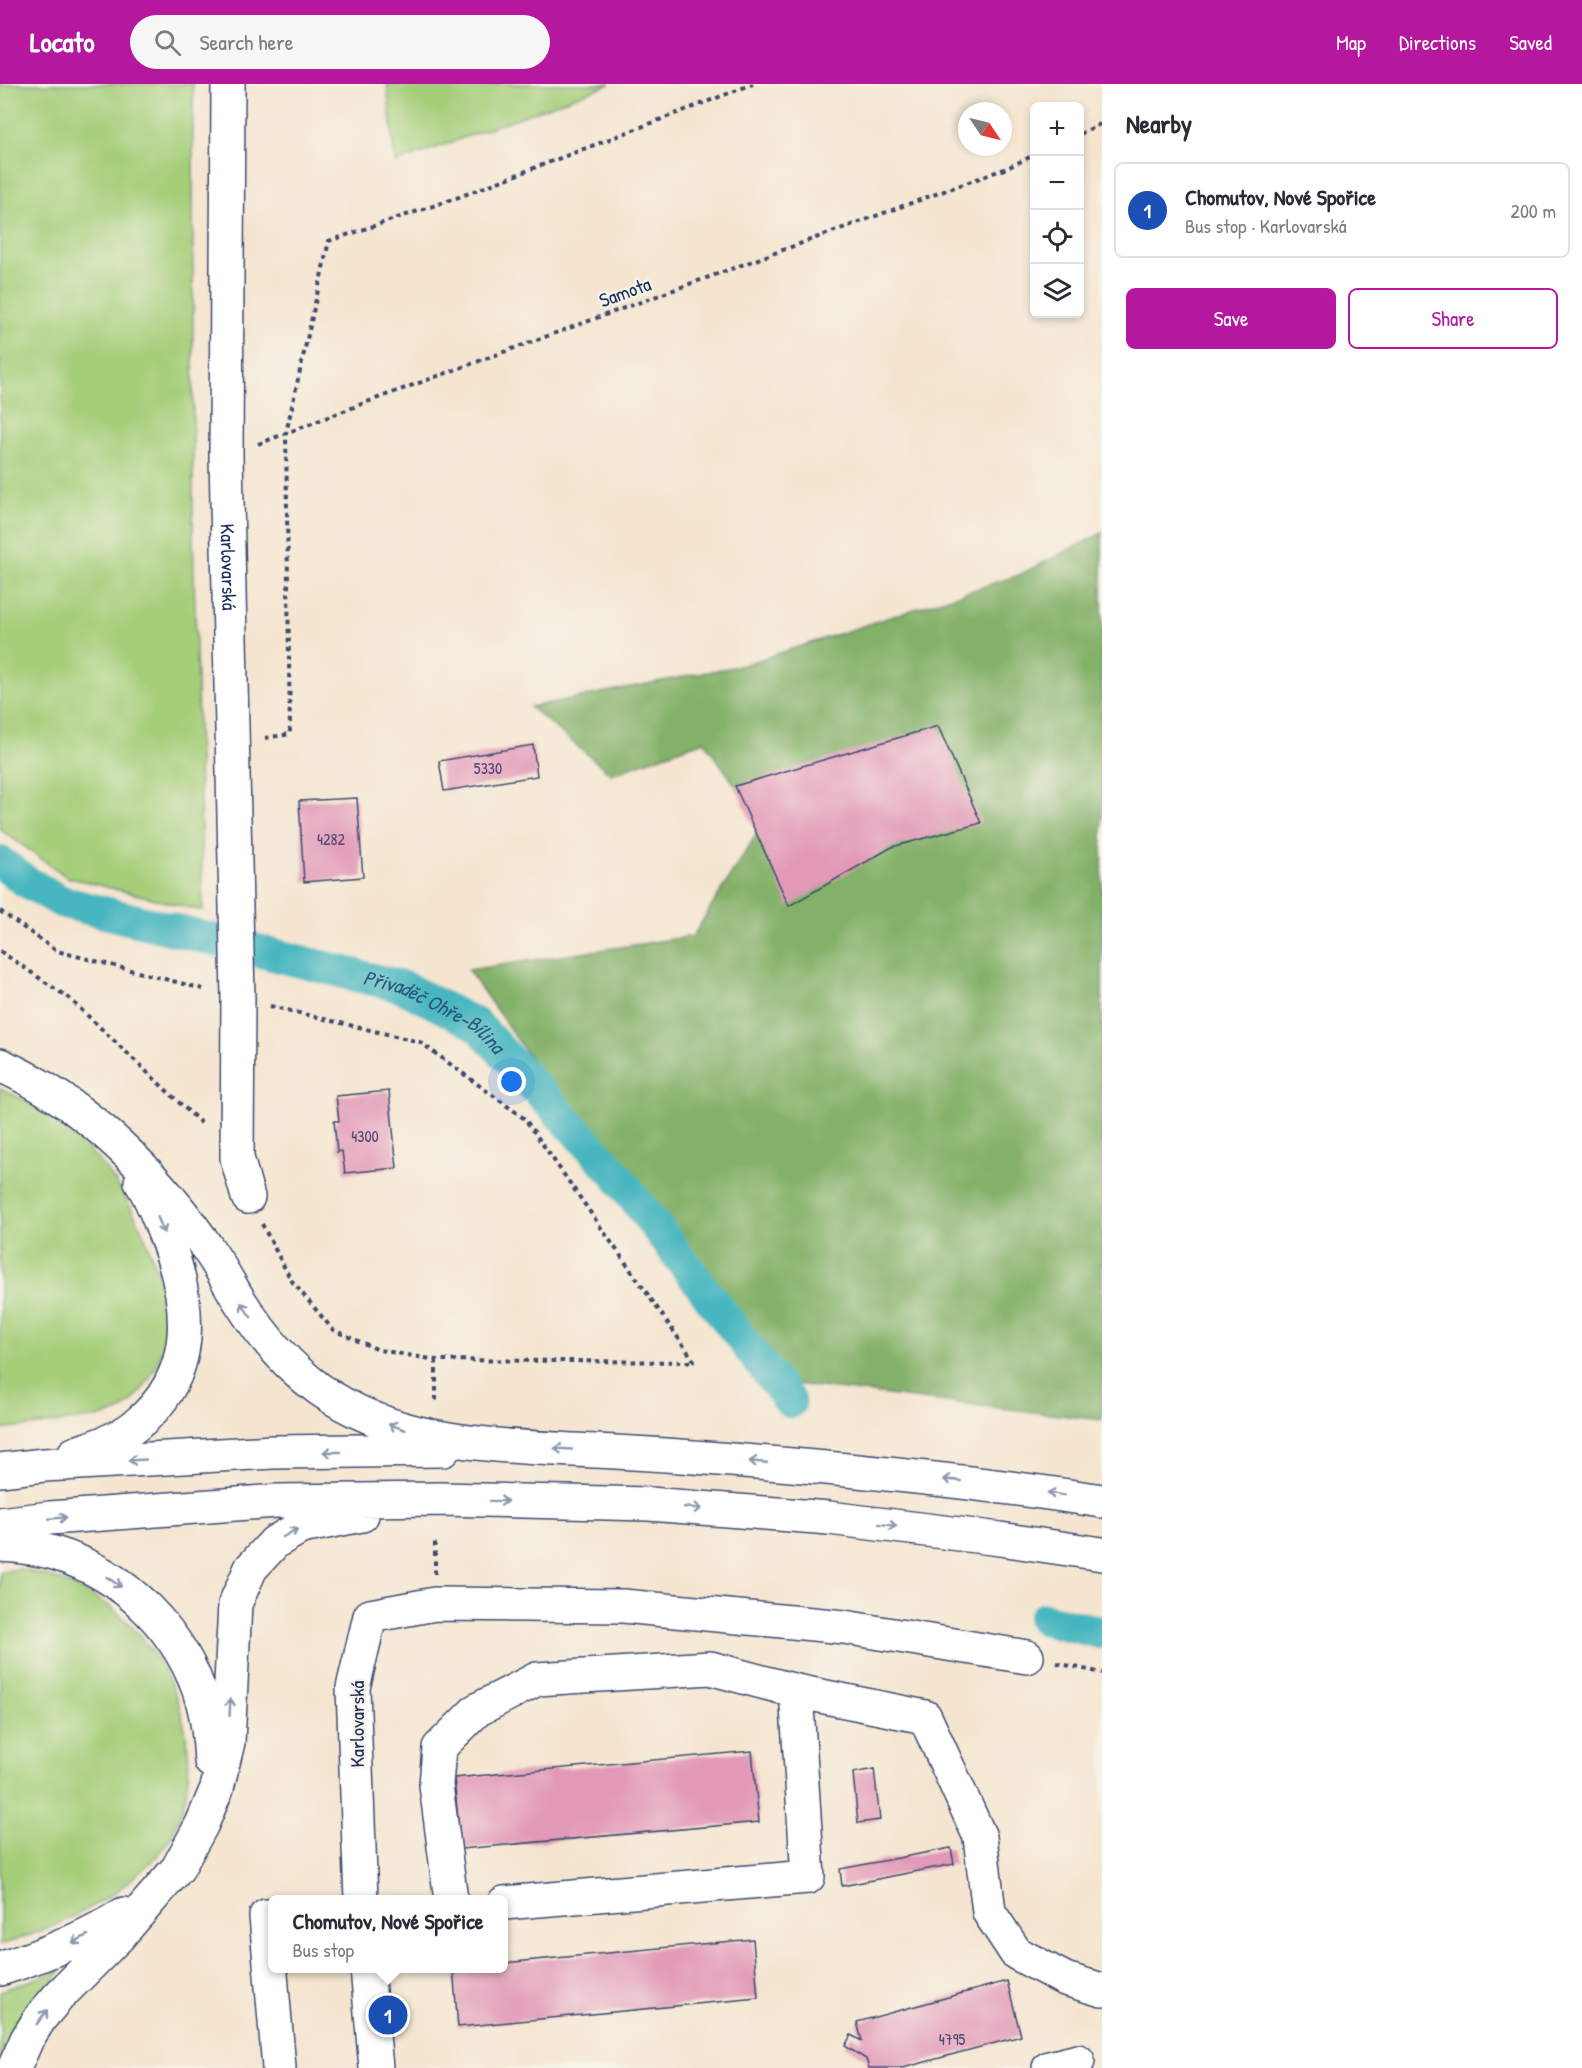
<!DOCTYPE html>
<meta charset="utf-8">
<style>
:root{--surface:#fff;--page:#f7f7f7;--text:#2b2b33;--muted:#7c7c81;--line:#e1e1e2;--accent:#b5179e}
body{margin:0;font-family:"Patrick Hand",sans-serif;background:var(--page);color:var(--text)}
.controls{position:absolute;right:18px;top:18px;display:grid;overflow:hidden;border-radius:9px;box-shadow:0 3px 9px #0003}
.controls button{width:54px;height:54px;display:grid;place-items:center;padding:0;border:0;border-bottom:2px solid var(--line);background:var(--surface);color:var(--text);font:30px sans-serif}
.compass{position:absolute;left:958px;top:18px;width:54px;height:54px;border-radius:50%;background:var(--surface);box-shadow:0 3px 9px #0003;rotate:125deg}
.you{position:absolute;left:512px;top:998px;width:21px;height:21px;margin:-15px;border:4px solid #fff;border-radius:50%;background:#1a73e8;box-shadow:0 0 0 9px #1a73e833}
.badge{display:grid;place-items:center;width:39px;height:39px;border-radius:50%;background:var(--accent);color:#fff;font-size:20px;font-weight:700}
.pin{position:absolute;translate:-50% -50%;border:3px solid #fff;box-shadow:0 2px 6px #0006}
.popup{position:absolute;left:268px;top:1811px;width:240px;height:78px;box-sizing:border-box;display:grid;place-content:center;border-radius:9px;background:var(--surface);filter:drop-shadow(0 2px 4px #0005);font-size:20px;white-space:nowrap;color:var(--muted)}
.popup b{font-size:22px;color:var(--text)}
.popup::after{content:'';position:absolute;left:50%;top:100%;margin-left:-12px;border:12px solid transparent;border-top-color:var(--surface)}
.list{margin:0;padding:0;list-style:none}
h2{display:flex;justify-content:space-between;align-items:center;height:78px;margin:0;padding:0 24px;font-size:26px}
h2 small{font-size:20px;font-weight:400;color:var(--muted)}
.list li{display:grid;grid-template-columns:39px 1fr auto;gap:18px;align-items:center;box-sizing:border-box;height:96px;margin:0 12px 12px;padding:0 12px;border:2px solid var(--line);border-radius:9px}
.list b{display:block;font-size:22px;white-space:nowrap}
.list p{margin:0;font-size:20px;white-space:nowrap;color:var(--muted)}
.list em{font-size:20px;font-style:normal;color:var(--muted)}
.actions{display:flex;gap:12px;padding:18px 24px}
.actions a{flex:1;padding:14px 0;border:2px solid var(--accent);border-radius:9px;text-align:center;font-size:21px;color:var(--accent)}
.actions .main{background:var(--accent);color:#fff}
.icon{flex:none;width:33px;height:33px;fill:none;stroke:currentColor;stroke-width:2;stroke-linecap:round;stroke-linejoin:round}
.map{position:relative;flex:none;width:1102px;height:1984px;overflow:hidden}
header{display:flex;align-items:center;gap:36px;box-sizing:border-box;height:84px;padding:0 30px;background:var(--accent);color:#fff}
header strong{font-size:28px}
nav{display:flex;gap:33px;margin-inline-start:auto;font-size:21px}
.search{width:420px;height:54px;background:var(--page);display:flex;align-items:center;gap:15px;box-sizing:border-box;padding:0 21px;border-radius:33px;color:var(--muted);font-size:22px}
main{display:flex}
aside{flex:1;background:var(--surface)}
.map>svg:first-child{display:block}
.green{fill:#a5ce79;stroke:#607e6c;stroke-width:1.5}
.forest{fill:#84b169;stroke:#507064;stroke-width:1.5}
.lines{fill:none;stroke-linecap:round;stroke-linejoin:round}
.canal{stroke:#47b6c0;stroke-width:33}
.building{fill:#e298b7}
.minor-casing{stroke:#3c4a6f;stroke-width:36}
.highway-casing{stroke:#3c4a6f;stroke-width:36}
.path{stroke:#3c4a6f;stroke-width:4;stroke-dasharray:4.5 4.5;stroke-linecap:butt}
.minor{stroke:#fff;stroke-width:33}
.highway{stroke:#fff;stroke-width:33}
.oneway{stroke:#8d97ae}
.labels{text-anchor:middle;stroke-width:5;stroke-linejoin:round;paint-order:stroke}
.number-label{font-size:16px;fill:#4d4974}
.street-label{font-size:20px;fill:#1b2f5e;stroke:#f7f3e8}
.water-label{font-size:21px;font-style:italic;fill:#28587b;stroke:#f7f3e8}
</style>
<header>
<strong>Locato</strong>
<div class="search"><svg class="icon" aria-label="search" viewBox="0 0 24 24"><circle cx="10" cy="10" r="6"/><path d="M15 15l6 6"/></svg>Search here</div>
<nav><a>Map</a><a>Directions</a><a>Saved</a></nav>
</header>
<main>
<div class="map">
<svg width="1102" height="1984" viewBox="0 0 1102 1984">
<rect width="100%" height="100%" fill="#f7f3e8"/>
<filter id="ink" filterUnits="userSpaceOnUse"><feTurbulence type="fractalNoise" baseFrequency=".0167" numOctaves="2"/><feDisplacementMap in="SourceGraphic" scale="12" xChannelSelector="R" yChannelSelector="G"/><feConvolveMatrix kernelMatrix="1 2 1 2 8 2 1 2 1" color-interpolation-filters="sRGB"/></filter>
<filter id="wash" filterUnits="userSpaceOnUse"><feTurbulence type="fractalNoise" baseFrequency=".008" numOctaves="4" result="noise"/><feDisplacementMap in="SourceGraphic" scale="24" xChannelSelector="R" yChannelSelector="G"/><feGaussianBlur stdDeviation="1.35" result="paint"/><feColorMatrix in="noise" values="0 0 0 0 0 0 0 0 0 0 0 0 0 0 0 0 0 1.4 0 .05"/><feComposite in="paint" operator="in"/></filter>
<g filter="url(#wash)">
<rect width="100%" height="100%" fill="#f5e5d0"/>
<path class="green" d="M0,0h193v453l10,374 -136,-34 -67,-48z
M387,0h223l-215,79z
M0,1004c37,16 80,48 105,80 33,42 69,123 58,178 -2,12 -8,23 -14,33 -7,11 -17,25 -28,31 -16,8 -35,9 -53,11 -23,3 -45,6 -68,9z
M19,1485c38,8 72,21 102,47 64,55 94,167 38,238 -4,5 -11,10 -16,15 -40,38 -91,60 -143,76v-373z
M61,1886l-47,65 -14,33v-77z"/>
<path class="forest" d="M1102,449v887l-333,-39 -154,-203 -147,-208 225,-34 70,-112 -59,-83 -93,33 -81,-67 213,-42 276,-90z"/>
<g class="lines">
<g class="canal">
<path id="s1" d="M0,778l25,19 37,21 341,85 74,38 137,147 176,230"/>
<path d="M1044,1535l58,14"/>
</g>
</g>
<g id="blocks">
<path class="building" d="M938,642l43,97 -89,24 -103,59 -54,-120z
M533,661l4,31 -93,15 -5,-30z
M357,714l6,79 -59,5 -5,-81z
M389,1007l8,77 -52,5 -3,-22 -5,1 -3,-31h5l-3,-25z
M752,1667l7,71 -298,27 -7,-71z
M874,1685l6,51 -22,3 -5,-50z
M951,1764l3,16 -112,22 -2,-17z
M753,1855l5,59 -300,29 -5,-59h51v-5z
M1007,1897l14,55 -118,32h-34l-3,-9 -21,-13 6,-11 11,6 -5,-19z"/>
</g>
</g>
<g filter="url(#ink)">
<use href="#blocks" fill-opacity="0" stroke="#3c4a6f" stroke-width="1.5"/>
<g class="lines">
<g class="minor-casing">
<g id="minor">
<path id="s2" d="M228,0l-2,372 12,542 -1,160 11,39"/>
<path d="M361,1816l-8,-212 17,-72 65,-12 188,2 221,21 183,30"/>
<path d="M451,1816l-15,-115 3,-37 38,-38 60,-31 173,-11 86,23"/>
<path d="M504,1819l304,-26 -12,-186 129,26 55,120 9,75 27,41 49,26 37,11"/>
<path d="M272,1832h-6l13,152"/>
<path d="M367,1884l9,100"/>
<path d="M1049,1984l29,-7"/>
</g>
</g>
<g class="highway-casing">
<path id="highway" d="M0,981c86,38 158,110 210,187 12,17 21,36 33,54 20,31 46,61 76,83 76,54 166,56 255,61 48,2 97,5 145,9 128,10 256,22 383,42
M74,1370c21,-8 44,-14 62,-29 64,-51 55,-125 28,-193 -6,-16 -13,-35 -23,-50
M0,1386l44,-5 229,-13 170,-2
M0,1440l50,-6 227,-17 163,-2 209,5 180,14 171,21 102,15
M0,1461c18,1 37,3 54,8 71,21 129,79 149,150 5,19 7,39 8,58
M0,1885c44,-14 85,-30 124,-55
M14,1984l13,-29 14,-22 17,-20 61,-61 59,-68 24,-44 15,-36 11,-46 7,-138 16,-36 24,-26 26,-15 61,-12"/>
</g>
<path class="path" d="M1080,50l22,-11
M258,360l109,-42 640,-234 27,-13
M265,654l25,-4 -4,-301 43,-192 122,-41 302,-116
M0,827l57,40 150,39
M0,867l70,48 134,127
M270,922l150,36 105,77 170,243
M262,1140l29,56 42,50 46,20 57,10 259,2
M436,1276v41
M435,1490v-32
M1057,1579l45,10"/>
<use href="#minor" class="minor"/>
<use href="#highway" class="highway"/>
</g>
<defs><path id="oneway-shaft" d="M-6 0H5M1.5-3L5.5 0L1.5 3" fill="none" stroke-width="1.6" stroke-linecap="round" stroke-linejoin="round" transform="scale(1.5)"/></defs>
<g class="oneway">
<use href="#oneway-shaft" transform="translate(161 1141) rotate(67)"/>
<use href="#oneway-shaft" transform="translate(246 1226) rotate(-125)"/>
<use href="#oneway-shaft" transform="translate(397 1343) rotate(-161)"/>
<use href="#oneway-shaft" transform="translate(563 1365) rotate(-177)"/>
<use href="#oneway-shaft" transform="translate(332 1368) rotate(180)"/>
<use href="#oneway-shaft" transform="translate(137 1376) rotate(177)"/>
<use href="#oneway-shaft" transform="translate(758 1378) rotate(-175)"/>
<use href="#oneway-shaft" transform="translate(952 1396) rotate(-174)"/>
<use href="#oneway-shaft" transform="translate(1056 1410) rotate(-171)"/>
<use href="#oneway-shaft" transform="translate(499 1417) rotate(1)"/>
<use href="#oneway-shaft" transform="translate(693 1424) rotate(5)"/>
<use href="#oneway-shaft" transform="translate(58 1434) rotate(-5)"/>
<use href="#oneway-shaft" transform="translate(888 1441) rotate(7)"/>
<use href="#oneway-shaft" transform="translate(290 1449) rotate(-30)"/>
<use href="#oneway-shaft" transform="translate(114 1498) rotate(34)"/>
<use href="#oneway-shaft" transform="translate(230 1623) rotate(-87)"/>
<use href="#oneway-shaft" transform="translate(80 1855) rotate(153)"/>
<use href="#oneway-shaft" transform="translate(42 1933) rotate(-54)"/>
</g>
</g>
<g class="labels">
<g class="number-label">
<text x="488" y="690">5330</text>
<text x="331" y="761">4282</text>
<text x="365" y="1058">4300</text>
<text x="952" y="1961">4795</text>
</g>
<g class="street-label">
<text transform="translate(625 208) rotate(-20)" y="7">Samota</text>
<text dy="7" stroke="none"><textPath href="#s2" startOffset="483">Karlovarská</textPath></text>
<text transform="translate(357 1640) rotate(-90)" y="7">Karlovarská</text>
</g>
<g class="water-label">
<text dy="7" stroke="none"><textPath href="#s1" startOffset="464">Přivaděč Ohře-Bílina</textPath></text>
</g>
</g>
</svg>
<div class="controls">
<button>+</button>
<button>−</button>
<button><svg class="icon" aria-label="locate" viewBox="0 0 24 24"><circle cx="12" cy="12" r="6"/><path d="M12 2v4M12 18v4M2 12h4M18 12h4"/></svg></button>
<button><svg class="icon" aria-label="layers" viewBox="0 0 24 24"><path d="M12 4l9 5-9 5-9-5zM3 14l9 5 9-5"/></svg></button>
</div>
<svg class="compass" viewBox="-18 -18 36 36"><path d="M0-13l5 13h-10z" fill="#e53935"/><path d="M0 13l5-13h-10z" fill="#7c7c81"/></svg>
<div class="you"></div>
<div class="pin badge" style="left:388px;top:1931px;background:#1a4fb4">1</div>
<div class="popup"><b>Chomutov, Nové Spořice</b>Bus stop</div>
</div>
<aside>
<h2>Nearby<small></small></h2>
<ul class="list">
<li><span class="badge" style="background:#1a4fb4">1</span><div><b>Chomutov, Nové Spořice</b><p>Bus stop · Karlovarská</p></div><em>200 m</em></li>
</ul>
<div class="actions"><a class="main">Save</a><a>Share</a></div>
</aside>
</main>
